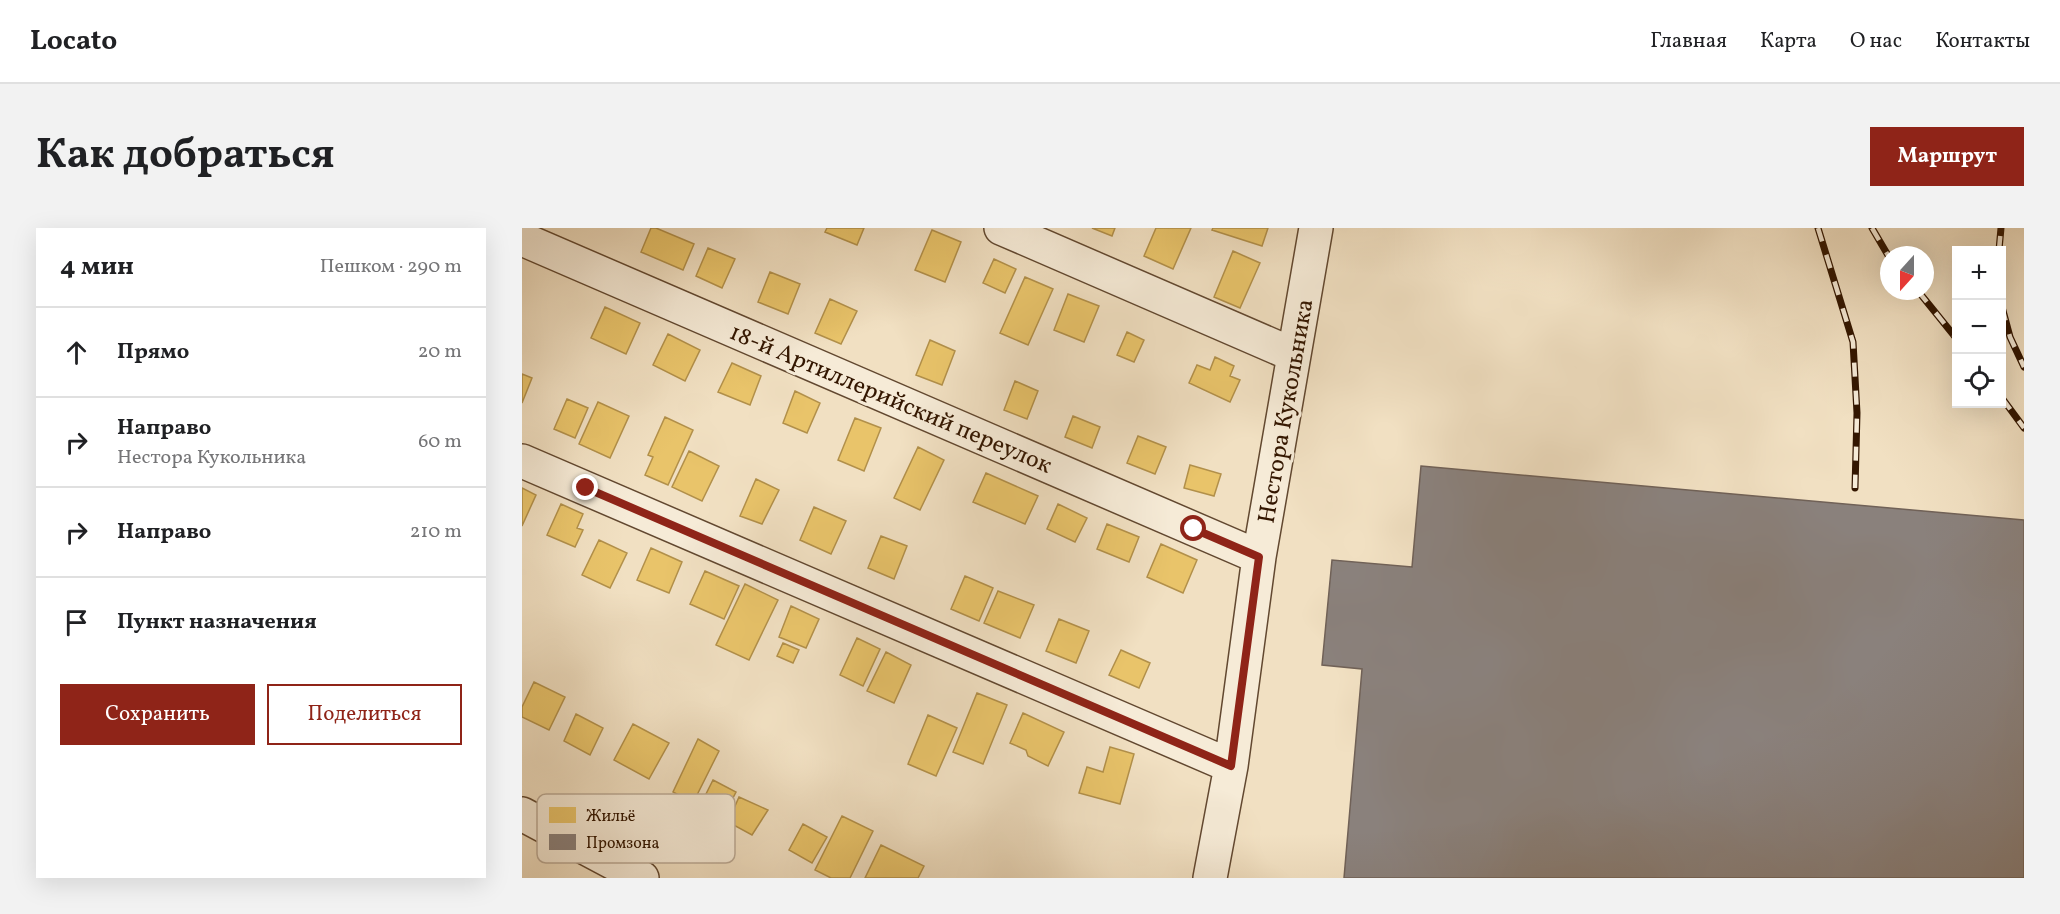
<!DOCTYPE html>
<html lang="ru">
<meta charset="utf-8">
<style>
:root{--surface:#fff;--page:#f2f2f2;--text:#202124;--muted:#757577;--line:#e0e0e0;--accent:#8f2418}
body{margin:0;font-family:Vollkorn,serif;background:var(--page);color:var(--text)}
.controls{position:absolute;right:18px;top:18px;display:grid;overflow:hidden;border-radius:0px;box-shadow:0 6px 24px #0002}
.controls button{width:54px;height:54px;display:grid;place-items:center;padding:0;border:0;border-bottom:2px solid var(--line);background:var(--surface);color:var(--text);font:30px sans-serif}
.compass{position:absolute;left:1358px;top:18px;width:54px;height:54px;border-radius:50%;background:var(--surface);box-shadow:0 6px 24px #0002;rotate:201deg}
.stop{position:absolute;width:18px;height:18px;margin:-14px;border:4px solid #8f2418;border-radius:50%;background:#fff}
.stop.end{background:#8f2418;border-color:#fff;box-shadow:0 2px 6px #0008}
.list{margin:0;padding:0;list-style:none}
h2{display:flex;justify-content:space-between;align-items:center;height:78px;margin:0;padding:0 24px;font-size:26px}
h2 small{font-size:20px;font-weight:400;color:var(--muted)}
.list li{display:grid;grid-template-columns:39px 1fr auto;gap:18px;align-items:center;box-sizing:border-box;height:90px;padding:0 24px;border-top:2px solid var(--line)}
.list b{display:block;font-size:22px;white-space:nowrap}
.list p{margin:0;font-size:20px;white-space:nowrap;color:var(--muted)}
.list em{font-size:20px;font-style:normal;color:var(--muted)}
.actions{display:flex;gap:12px;padding:18px 24px}
.actions a{flex:1;padding:14px 0;border:2px solid var(--accent);border-radius:0px;text-align:center;font-size:21px;color:var(--accent)}
.actions .main{background:var(--accent);color:#fff}
.icon{flex:none;width:33px;height:33px;fill:none;stroke:currentColor;stroke-width:2;stroke-linecap:round;stroke-linejoin:round}
.map{position:relative;flex:none;width:1502px;height:650px;overflow:hidden;border-radius:0px}
header{display:flex;align-items:center;gap:36px;box-sizing:border-box;height:84px;padding:0 30px;background:var(--surface);border-bottom:2px solid var(--line)}
header strong{font-size:28px}
nav{display:flex;gap:33px;margin-inline-start:auto;font-size:21px}
.intro{display:flex;align-items:center;justify-content:space-between;box-sizing:border-box;height:144px;padding:0 36px}
h1{margin:0;font-size:42px}
.button{padding:15px 27px;border-radius:0px;background:var(--accent);color:#fff;font-size:21px;font-weight:700}
main{display:flex;gap:36px;padding:0 36px}
aside{flex:1;background:var(--surface);border-radius:0px;box-shadow:0 6px 24px #0002}
.map>svg:first-child{display:block}
.homes{fill:#e9c46a;stroke:#b2904a;stroke-width:1.5}
.industry{fill:#8a817c;stroke:#706157;stroke-width:1.5}
.lines{fill:none;stroke-linecap:round;stroke-linejoin:round}
.minor-casing{stroke:#624830;stroke-width:36}
.minor{stroke:#f6ebd7;stroke-width:33}
.rail-casing{stroke:#331600;stroke-width:7}
.rail{stroke:#f6ebd7;stroke-width:4.5;stroke-dasharray:14;stroke-linecap:butt}
.route{stroke:#8f2418;stroke-width:8}
.labels{text-anchor:middle;stroke-width:6;stroke-linejoin:round;paint-order:stroke}
.street-label{font-size:24px;fill:#331600;stroke:#f6ebd7}
.key{fill:#f6ebd7;stroke:#bcab96;stroke-width:1.5}
.key-label{font-size:16px;fill:#331600}
</style>
<header>
<strong>Locato</strong>
<nav><a>Главная</a><a>Карта</a><a>О нас</a><a>Контакты</a></nav>
</header>
<div class="intro"><h1>Как добраться</h1><a class="button">Маршрут</a></div>
<main>
<aside>
<h2>4 мин<small>Пешком · 290 m</small></h2>
<ul class="list">
<li><svg class="icon" aria-label="ahead" viewBox="0 0 24 24"><path d="M12 20V5M6 11l6-6 6 6"/></svg><div><b>Прямо</b></div><em>20 m</em></li>
<li><svg class="icon" aria-label="right" viewBox="0 0 24 24"><path d="M7 20v-9h11M14 6l5 5-5 5"/></svg><div><b>Направо</b><p>Нестора Кукольника</p></div><em>60 m</em></li>
<li><svg class="icon" aria-label="right" viewBox="0 0 24 24"><path d="M7 20v-9h11M14 6l5 5-5 5"/></svg><div><b>Направо</b></div><em>210 m</em></li>
<li><svg class="icon" aria-label="arrive" viewBox="0 0 24 24"><path d="M6 21V4h12l-3 4 3 4H6"/></svg><div><b>Пункт назначения</b></div></li>
</ul>
<div class="actions"><a class="main">Сохранить</a><a>Поделиться</a></div>
</aside>
<div class="map">
<svg width="1502" height="650" viewBox="0 0 1502 650">
<rect width="100%" height="100%" fill="#f1e0c2"/>
<filter id="stains"><feTurbulence type="fractalNoise" baseFrequency=".00333" numOctaves="4"/><feColorMatrix values="0 0 0 0 .2 0 0 0 0 .09 0 0 0 0 .02 0 0 0 .5 -.17"/></filter>
<radialGradient id="worn" r=".72"><stop offset=".6" stop-color="#630" stop-opacity="0"/><stop offset="1" stop-color="#630" stop-opacity=".3"/></radialGradient>
<path class="homes" d="M129,0h5l38,16 -11,26 -42,-18z
M305,0h37l-7,17 -32,-13z
M570,0h23l-3,8z
M634,0h35l-18,41 -29,-13z
M691,0h55l-6,18 -50,-16z
M410,2l29,12 -16,40 -30,-12z
M186,20l27,11 -13,29 -26,-12z
M711,23l27,12 -20,45 -26,-11z
M472,31l22,10 -11,24 -22,-10z
M248,44l30,12 -12,30 -30,-12z
M503,49l28,12 -25,56 -28,-12z
M546,66l31,12 -15,36 -30,-12z
M308,71l27,12 -16,33 -26,-11z
M83,79l35,16 -14,31 -35,-16z
M605,104l17,8 -10,22 -17,-7z
M146,106l32,16 -15,31 -32,-16z
M408,112l25,11 -13,34 -26,-10z
M693,129l19,9 -4,10 10,4 -10,22 -41,-19 8,-18 13,5z
M210,135l29,13 -11,29 -32,-13z
M0,146l10,4 -10,25z
M493,153l23,10 -11,28 -23,-9z
M273,163l25,12 -13,30 -24,-10z
M45,171l21,9 -13,30 -21,-9z
M76,174l31,14 -19,42 -31,-14z
M551,188l27,11 -8,21 -27,-11z
M143,189l28,13 -25,55 -23,-10 8,-18 -5,-2z
M333,190l26,10 -17,43 -26,-11z
M616,208l28,11 -11,27 -28,-11z
M396,219l26,13 -24,50 -26,-12z
M167,223l30,15 -17,35 -30,-14z
M668,237l31,9 -7,22 -30,-8z
M464,245l52,23 -13,28 -52,-22z
M234,251l23,11 -17,34 -22,-8z
M0,260l14,7 -14,31z
M39,276l22,10 -6,14 6,2 -8,17 -28,-12z
M536,276l29,14 -12,24 -28,-13z
M292,279l32,14 -15,33 -31,-14z
M585,296l32,13 -10,25 -32,-13z
M359,308l26,10 -13,33 -26,-11z
M77,312l28,13 -17,35 -28,-13z
M639,316l36,16 -14,33 -36,-16z
M129,320l31,14 -13,31 -32,-13z
M183,343l34,15 -15,33 -34,-15z
M443,348l28,12 -14,33 -28,-12z
M223,356l33,16 -29,60 -33,-15z
M476,363l36,14 -14,33 -36,-15z
M269,378l28,13 -13,29 -27,-11z
M537,391l30,12 -13,32 -30,-12z
M335,410l23,11 -17,37 -23,-11z
M261,415l16,7 -6,13 -16,-7z
M599,422l29,13 -11,25 -30,-13z
M364,424l25,13 -17,38 -27,-12z
M12,454l31,15 -16,33 -27,-13v-10z
M455,465l30,12 -24,59 -30,-12z
M501,485l41,19 -16,34 -20,-10 -2,-6 -16,-7z
M54,486l27,14 -13,27 -26,-14z
M406,487l29,13 -21,48 -28,-12z
M111,496l36,19 -20,36 -35,-19z
M176,511l21,12 -26,52 -20,-11z
M588,519l24,7 -14,50 -41,-11 8,-26 16,5z
M191,552l23,12 -14,27 -23,-11z
M217,569l29,13 -16,25 -24,-13z
M320,588l31,15 -23,47h-19l-16,-8z
M281,596l24,13 -15,26 -23,-13z
M359,617l43,21 -6,12h-53z"/>
<path class="industry" d="M899,238l603,54v358h-680l18,-209 -40,-4 10,-105 80,7z"/>
<g class="lines">
<g class="minor-casing">
<path id="minor" d="M479,0l293,127
M0,11l737,318
M0,233l709,305
M0,586l120,64
M688,650l21,-112 28,-209 57,-329"/>
</g>
<use href="#minor" class="minor"/>
<g class="rail-casing">
<path id="rail" d="M1296,0l35,114 4,71 -2,75
M1350,0l17,29
M1477,22l2,-22
M1396,63l38,47
M1480,79l8,30 14,30
M1480,170l22,30"/>
</g>
<use href="#rail" class="rail"/>
</g>
<g class="lines">
<path class="route" d="M64,260l645,278 28,-209 -65,-28"/>
</g>
<g class="labels">
<g class="street-label">
<text transform="translate(369 170) rotate(23)" y="8">18-й Артиллерийский переулок</text>
<text transform="translate(763 183) rotate(-80)" y="8">Нестора Кукольника</text>
</g>
</g>
<rect x="15" y="566" width="198" height="69" rx="9" class="key"/>
<rect x="27" y="579" width="27" height="16" fill="#e9c46a"/>
<rect x="27" y="606" width="27" height="16" fill="#8a817c"/>
<g class="key-label">
<text x="64" y="593">Жильё</text>
<text x="64" y="620">Промзона</text>
</g>
<rect width="100%" height="100%" filter="url(#stains)"/>
<rect width="100%" height="100%" fill="url(#worn)"/>
</svg>
<div class="controls">
<button>+</button>
<button>−</button>
<button><svg class="icon" aria-label="locate" viewBox="0 0 24 24"><circle cx="12" cy="12" r="6"/><path d="M12 2v4M12 18v4M2 12h4M18 12h4"/></svg></button>
</div>
<svg class="compass" viewBox="-18 -18 36 36"><path d="M0-13l5 13h-10z" fill="#e53935"/><path d="M0 13l5-13h-10z" fill="#757577"/></svg>
<div class="stop" style="left:672px;top:301px"></div>
<div class="stop end" style="left:64px;top:260px"></div>
</div>
</main>
